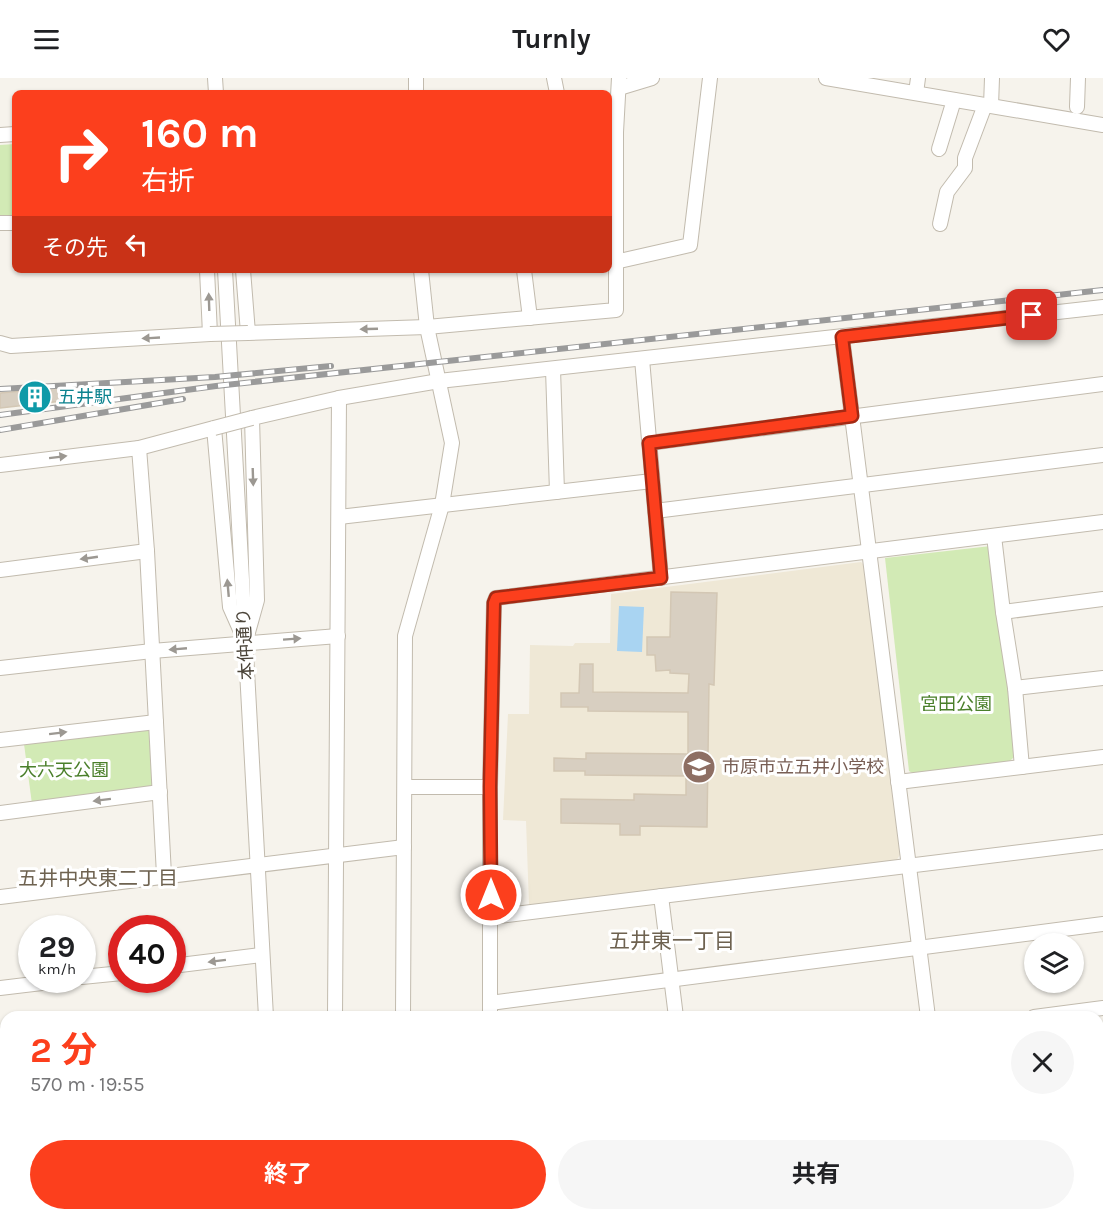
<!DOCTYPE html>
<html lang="ja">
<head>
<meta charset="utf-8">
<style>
  body { margin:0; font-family:Karla,"Noto Sans JP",sans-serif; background:#f6f6f6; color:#202124; height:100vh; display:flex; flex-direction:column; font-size:22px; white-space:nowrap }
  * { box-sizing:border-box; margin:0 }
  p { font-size:20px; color:#757577 }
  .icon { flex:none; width:33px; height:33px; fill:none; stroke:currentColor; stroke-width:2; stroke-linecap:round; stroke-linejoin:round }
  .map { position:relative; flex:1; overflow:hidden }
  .sheet { position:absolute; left:0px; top:933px; width:1104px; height:210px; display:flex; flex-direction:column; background:#fff; border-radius:18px 18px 0 0; box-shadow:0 2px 4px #0004 }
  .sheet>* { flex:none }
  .banner { position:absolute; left:12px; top:12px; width:600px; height:183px; border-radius:9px; box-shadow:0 2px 4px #0004; background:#fc3f1d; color:#fff; overflow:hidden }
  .fabs { position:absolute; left:1024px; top:855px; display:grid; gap:12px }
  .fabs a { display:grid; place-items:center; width:60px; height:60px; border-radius:50%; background:#fff; box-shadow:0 2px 4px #0004; font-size:30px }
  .speed { position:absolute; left:18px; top:837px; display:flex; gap:12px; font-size:30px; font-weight:700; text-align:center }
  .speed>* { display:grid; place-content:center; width:78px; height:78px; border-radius:50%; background:#fff; box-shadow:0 2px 4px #0004; line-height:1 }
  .speed small { font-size:15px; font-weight:400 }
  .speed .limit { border:9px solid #d22; background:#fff; color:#111 }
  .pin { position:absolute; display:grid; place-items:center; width:51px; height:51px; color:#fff; margin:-26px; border-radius:12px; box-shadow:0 3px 9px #0006 }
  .me { position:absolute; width:66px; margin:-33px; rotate:0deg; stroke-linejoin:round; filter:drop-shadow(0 0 4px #0008) }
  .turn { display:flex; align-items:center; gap:21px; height:126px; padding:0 30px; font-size:27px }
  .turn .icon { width:78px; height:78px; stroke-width:2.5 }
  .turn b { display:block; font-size:42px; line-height:51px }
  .then { display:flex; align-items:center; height:57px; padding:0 30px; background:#0003; gap:12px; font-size:22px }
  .round { display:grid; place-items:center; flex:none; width:63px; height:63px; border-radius:32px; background:#f6f6f6 }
  .summary { display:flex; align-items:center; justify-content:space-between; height:102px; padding:0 30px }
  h1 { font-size:36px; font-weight:700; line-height:45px; color:#fc3f1d }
  .primary-button { display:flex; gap:12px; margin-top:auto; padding:12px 30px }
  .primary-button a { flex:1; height:69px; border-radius:36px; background:#fc3f1d; color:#fff; font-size:24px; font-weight:700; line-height:69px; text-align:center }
  .primary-button a+a { background:#f6f6f6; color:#202124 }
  header { display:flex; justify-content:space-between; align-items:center; height:78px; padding:0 30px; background:#fff; font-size:27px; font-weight:700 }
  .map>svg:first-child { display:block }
  .education { fill:#efe8d6 }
  .green { fill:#d2eab5 }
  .water { fill:#a9d4f2 }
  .building { fill:#d8cfc1; stroke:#d3c7b4; stroke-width:1.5 }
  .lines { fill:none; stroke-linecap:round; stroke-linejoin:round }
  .minor-casing { stroke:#c2bbae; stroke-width:16 }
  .minor { stroke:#fff; stroke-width:14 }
  .rail-casing { stroke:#9a9a9a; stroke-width:6 }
  .rail { stroke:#fff; stroke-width:4; stroke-dasharray:11; stroke-linecap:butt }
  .minor-bridge-casing { stroke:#c2bbae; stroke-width:16; stroke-linecap:butt }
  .minor-bridge { stroke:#fff; stroke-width:14 }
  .oneway { fill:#9c9892 }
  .route-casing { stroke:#a42913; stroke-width:15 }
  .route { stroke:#fc3f1d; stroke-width:10 }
  .labels { text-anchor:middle; stroke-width:6; stroke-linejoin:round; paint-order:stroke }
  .culture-label { font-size:18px; fill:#0d838f; stroke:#fff; text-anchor:start }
  .street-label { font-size:18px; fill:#4b4439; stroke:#fff }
  .park-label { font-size:18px; fill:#4a7f2a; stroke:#fff }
  .education-label { font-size:18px; fill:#785e54; stroke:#fff; text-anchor:start }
  .neighbourhood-label { font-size:20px; fill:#6e6250; stroke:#fff }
  .quarter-label { font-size:21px; fill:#6e6250; stroke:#fff }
</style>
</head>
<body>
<header><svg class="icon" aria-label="menu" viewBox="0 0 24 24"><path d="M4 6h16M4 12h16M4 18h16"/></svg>Turnly<svg class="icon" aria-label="heart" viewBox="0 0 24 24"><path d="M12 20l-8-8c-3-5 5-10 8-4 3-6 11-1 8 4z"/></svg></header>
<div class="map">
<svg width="1103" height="1143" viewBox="0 0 1103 1143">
  <rect width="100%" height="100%" fill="#f6f3ec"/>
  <polygon class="education" points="861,484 867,490 903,772 896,783 529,827 526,743 503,742 508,636 529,636 530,567 573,568 575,565 610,565 611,516"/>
  <g class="green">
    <polygon points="15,66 15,141 0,141 0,67"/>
    <polygon points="991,468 1016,677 1010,683 914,696 909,693 885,480"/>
    <polygon points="150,651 154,709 32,726 24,666"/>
  </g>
  <polygon class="water" points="619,528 644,529 642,574 617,573"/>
  <g class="building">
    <polygon points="69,309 71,322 0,330 0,315"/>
    <polygon points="671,514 717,515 714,607 709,606 707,749 640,748 640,757 620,757 620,746 561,745 561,721 634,722 634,716 686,717 686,698 585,697 585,693 554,693 554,680 586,681 586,675 688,676 688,634 588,633 588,629 561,629 561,615 579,615 580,586 593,586 593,614 688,615 689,596 670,595 670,592 656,593 655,577 647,577 647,559 670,559"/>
  </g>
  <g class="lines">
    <g class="minor-casing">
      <g id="minor">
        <polyline points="215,0 216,15"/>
        <polyline points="416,0 416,15"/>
        <polyline points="554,0 557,15"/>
        <polyline points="826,0 1103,47"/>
        <polyline points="619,10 652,0"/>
        <polyline points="916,15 918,0"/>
        <polyline points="991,28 992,0"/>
        <polyline points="1077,29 1078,0"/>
        <polyline points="0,57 15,56"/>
        <polyline points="939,71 954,22"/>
        <polyline points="0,145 15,145"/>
        <polyline points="940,146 947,114 965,90 965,80 985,27"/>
        <polyline points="615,184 690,167 710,0"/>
        <polyline points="225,192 266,939"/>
        <polyline points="243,192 248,255 427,249 616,232 616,54 619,0"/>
        <polyline points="524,192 530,240"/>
        <polyline points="842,259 928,939"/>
        <polyline points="0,265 11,268 210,256 207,192"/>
        <polyline points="642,281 661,500"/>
        <polyline points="553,291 557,414"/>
        <polyline points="649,365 1103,306"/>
        <polyline points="139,370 147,473 164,797"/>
        <polyline points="0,387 139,370 214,350 230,529 242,556"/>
        <polyline points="655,433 1103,377"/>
        <polyline points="339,439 652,403"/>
        <polyline points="994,458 1003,534 1015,610 1022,689"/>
        <polyline points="0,492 147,473"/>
        <polyline points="1003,534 1103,521"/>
        <polyline points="245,565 257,522 252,340 339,320 439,303 1103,229"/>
        <polyline points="0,590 152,573 338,558"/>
        <polyline points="1015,610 1103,600"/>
        <polyline points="0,662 156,644"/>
        <polyline points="898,704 1103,679"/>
        <polyline points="405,709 490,709"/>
        <polyline points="0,735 160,714"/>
        <polyline points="661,818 676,939"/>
        <polyline points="0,819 404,769"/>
        <polyline points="491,839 1103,764"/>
        <polyline points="172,888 261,877"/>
        <polyline points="82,899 122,895"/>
        <polyline points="0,910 67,902"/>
        <polyline points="490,925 1103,846"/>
        <polyline points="335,939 339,320"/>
        <polyline points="403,939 405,558 442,427 452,365 427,249 421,192"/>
        <polyline points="490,939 490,709 494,525 496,520 1103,444"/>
        <polyline points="1034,939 1103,930"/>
        <polyline points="0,992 6,991"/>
        <polyline points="0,1004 6,1051"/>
        <polyline points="1098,1029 1103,1028"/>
        <polyline points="1098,1049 1103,1049"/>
        <polyline points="16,1137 17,1143"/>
        <polyline points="278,1137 279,1143"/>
        <polyline points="608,1137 608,1143"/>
        <polyline points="954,1137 954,1143"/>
        <polyline points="190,1143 236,1137"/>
        <polyline points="356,1143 402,1137"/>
        <polyline points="1080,1143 1103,1140"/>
      </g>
    </g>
    <use href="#minor" class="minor"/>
    <g class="rail-casing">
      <g id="rail">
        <polyline points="0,311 215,299 331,288"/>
        <polyline points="0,337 216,308 1103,212"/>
        <polyline points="0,352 183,321"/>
      </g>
    </g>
    <use href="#rail" class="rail"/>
    <g class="minor-bridge-casing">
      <g id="minor-bridge">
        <polyline points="210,256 248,255"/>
        <polyline points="214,350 252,340"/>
      </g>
    </g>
    <use href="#minor-bridge" class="minor-bridge"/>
  </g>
  <defs><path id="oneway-solid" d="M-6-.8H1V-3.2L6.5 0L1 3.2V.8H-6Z" transform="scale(1.5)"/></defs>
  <g class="oneway">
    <use href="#oneway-solid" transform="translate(209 224) rotate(-92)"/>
    <use href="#oneway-solid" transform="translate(369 251) rotate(178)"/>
    <use href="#oneway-solid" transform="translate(151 260) rotate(177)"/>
    <use href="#oneway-solid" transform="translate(58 379) rotate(-7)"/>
    <use href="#oneway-solid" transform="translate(253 399) rotate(88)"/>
    <use href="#oneway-solid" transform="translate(89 480) rotate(172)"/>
    <use href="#oneway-solid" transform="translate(228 510) rotate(-95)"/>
    <use href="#oneway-solid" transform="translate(292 561) rotate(-4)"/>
    <use href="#oneway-solid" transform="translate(178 571) rotate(175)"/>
    <use href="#oneway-solid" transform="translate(58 655) rotate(-7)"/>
    <use href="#oneway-solid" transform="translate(102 722) rotate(173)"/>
    <use href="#oneway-solid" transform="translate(217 883) rotate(173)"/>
  </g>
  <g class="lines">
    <g class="route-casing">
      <polyline id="route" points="491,817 490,709 494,525 496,520 661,500 649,365 852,338 842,259 1032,237"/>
    </g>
    <use href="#route" class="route"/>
  </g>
  <defs>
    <g id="building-disc" transform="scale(1.725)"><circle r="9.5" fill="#0f9aa8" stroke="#fff"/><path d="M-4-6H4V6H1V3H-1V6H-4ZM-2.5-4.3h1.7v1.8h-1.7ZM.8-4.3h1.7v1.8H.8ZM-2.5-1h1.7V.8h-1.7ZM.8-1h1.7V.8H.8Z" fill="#fff"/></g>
    <g id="school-disc" transform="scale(1.725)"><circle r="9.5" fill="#8d6e63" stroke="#fff"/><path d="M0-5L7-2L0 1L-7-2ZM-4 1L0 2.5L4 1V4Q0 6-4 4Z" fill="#fff"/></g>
  </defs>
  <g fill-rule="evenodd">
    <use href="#building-disc" x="35" y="319"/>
    <use href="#school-disc" x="699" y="689"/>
  </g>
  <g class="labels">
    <g class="culture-label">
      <text x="58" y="325">五井駅</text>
    </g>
    <g class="street-label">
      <text transform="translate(245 566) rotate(-93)" y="6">本仲通り</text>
    </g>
    <g class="park-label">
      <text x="956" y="632">宮田公園</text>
      <text x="64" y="698">大六天公園</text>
    </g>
    <g class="education-label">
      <text x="722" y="695">市原市立五井小学校</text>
    </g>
    <g class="neighbourhood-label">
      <text x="98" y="807">五井中央東二丁目</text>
    </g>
    <g class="quarter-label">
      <text x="672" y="870">五井東一丁目</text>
    </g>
  </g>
</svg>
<div class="fabs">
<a><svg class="icon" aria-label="layers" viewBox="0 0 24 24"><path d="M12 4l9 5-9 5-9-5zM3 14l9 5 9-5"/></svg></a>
</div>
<div class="speed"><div>29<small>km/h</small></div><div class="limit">40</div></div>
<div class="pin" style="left:1032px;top:237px;background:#d93025"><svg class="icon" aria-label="arrive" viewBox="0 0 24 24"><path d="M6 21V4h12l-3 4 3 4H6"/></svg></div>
<svg class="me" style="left:491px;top:817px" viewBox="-20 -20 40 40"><circle r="17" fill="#fc3f1d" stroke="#fff" stroke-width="3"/><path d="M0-11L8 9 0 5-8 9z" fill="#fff"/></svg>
<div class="banner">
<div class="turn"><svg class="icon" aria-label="right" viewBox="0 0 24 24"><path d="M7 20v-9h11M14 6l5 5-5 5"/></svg><div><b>160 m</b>右折</div></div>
<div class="then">その先<svg class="icon" aria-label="left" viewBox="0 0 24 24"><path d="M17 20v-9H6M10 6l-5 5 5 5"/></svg></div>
</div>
<section class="sheet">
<div class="summary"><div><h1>2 分</h1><p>570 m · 19:55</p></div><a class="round"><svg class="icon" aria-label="close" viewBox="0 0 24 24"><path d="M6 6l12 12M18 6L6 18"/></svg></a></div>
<div class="primary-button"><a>終了</a><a>共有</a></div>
</section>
</div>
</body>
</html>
